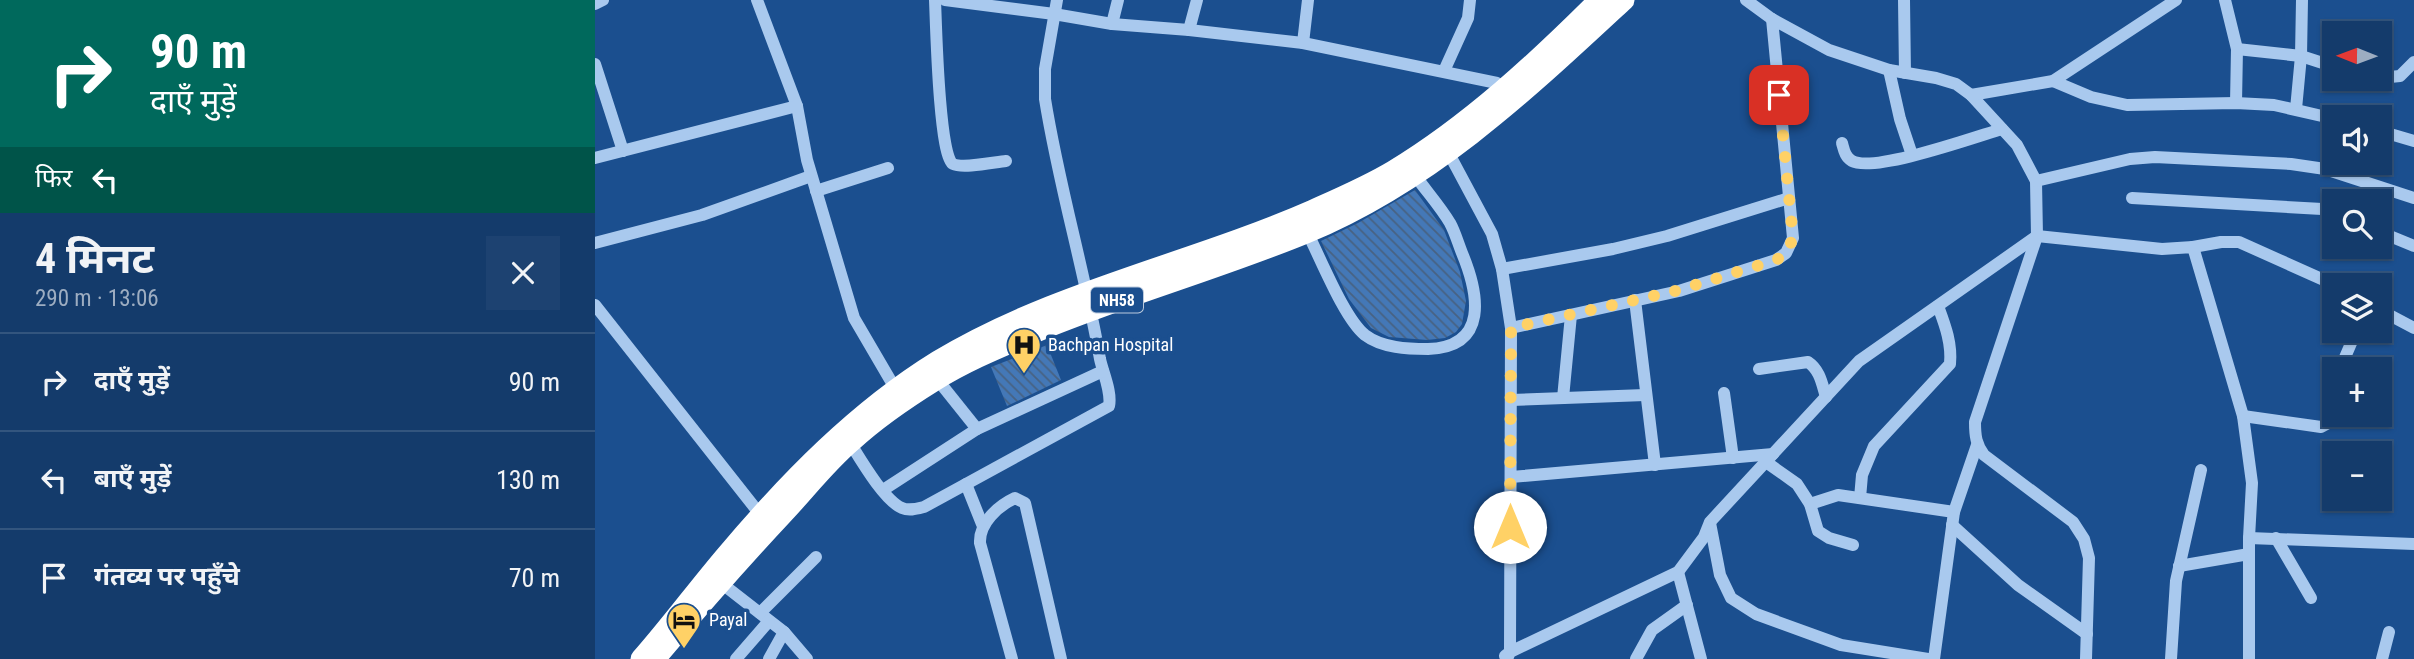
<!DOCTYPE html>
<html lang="hi">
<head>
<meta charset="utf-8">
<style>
  body { margin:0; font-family:"Roboto Condensed","Noto Sans Devanagari",sans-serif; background:#1d4271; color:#f1f3f6; height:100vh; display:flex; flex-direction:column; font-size:26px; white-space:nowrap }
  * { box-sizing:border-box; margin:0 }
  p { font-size:23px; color:#9dadc1 }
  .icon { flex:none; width:38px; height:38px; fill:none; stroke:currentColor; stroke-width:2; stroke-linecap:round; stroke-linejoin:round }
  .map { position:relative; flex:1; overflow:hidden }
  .panel { display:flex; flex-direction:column; background:#143b6b; width:595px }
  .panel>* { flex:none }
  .guide { background:#00695c; color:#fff; overflow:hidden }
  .needle { width:46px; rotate:271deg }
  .buttons { position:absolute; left:1727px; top:21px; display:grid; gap:14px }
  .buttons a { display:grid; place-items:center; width:70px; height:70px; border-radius:0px; background:#143b6b; box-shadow:0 2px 5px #0004,0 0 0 2px #33557e; font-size:35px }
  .pin { position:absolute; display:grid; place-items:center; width:60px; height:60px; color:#fff; margin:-30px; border-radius:14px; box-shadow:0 4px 10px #0006 }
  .me { position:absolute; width:77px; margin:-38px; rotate:0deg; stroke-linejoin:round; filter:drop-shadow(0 0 5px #0008) }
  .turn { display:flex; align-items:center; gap:24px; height:147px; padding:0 35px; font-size:32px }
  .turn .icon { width:91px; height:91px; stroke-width:2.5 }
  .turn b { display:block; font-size:49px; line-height:60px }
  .then { display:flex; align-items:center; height:66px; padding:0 35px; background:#0003; gap:14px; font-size:26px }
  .round { display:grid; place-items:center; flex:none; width:74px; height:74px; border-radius:0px; background:#1d4271 }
  .headline { display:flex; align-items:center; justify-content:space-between; height:119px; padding:0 35px }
  h1 { font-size:42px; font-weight:700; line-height:52px }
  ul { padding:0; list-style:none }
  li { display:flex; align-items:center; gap:21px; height:98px; padding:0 35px; border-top:2px solid #33557e }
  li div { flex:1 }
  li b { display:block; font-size:26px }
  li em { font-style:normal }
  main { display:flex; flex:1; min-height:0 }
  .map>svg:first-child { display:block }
  .building { fill:url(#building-back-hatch) }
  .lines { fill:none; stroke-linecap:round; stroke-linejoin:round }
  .minor { stroke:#a9c9ee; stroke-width:12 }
  .highway { stroke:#fff; stroke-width:21 }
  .highway-bridge { stroke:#fff; stroke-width:21 }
  .route { stroke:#ffd166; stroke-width:12; stroke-dasharray:0 21.6 }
  .labels { text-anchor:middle; stroke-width:7; stroke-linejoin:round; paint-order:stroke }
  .shield { fill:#1b4f8f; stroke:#bbcadd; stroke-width:2 }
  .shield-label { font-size:16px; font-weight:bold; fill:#fff }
  .poi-label { font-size:18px; fill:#fff; stroke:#1b4f8f; text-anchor:start }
</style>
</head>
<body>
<main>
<section class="panel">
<div class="guide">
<div class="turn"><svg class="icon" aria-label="right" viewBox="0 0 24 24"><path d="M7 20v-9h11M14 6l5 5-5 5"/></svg><div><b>90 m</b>दाएँ मुड़ें</div></div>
<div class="then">फिर<svg class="icon" aria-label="left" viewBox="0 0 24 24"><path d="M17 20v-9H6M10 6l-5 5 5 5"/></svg></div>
</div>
<div class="headline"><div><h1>4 मिनट</h1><p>290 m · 13:06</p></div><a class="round"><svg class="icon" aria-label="close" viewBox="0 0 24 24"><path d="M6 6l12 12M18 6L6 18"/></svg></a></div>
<ul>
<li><svg class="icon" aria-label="right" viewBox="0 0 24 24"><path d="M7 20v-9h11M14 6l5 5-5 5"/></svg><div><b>दाएँ मुड़ें</b></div><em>90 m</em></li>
<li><svg class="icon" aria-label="left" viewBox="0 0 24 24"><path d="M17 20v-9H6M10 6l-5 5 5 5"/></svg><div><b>बाएँ मुड़ें</b></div><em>130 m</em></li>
<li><svg class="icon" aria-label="arrive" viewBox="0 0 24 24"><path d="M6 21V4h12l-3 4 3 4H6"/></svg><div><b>गंतव्य पर पहुँचे</b></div><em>70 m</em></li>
</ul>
</section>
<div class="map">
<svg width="1819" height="659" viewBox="0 0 1819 659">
  <defs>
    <pattern id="building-back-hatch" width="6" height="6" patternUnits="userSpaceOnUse" patternTransform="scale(1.75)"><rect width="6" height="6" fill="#4478b7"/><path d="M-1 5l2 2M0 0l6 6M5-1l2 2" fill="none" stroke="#486282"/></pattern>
  </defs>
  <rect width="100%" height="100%" fill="#1b4f8f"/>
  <g class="building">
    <polygon points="820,190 849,230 865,272 871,301 867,324 861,332 850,338 832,340 794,337 776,328 754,299 726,241 763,223"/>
    <polygon points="452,345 466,380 412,406 396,367"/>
  </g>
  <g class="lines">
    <g class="minor">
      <polyline points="162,0 202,106 212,160 259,318 297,383"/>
      <path d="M340,0C341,22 344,157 358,164C368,169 400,162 411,161"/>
      <polyline points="350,0 459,14 517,24 594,30 708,43 902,83"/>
      <path d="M1151,0L1177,19L1234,50L1294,70L1341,78L1361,84L1376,95L1422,145L1441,181L1442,236L1380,422C1380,436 1381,444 1389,455L1478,522L1489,539L1494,558L1491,659"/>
      <polyline points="1309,0 1310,73"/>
      <polyline points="1630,0 1642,49 1641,103"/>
      <polyline points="0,4 8,0"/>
      <polyline points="517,24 523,0"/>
      <polyline points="594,30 602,0"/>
      <polyline points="708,43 713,0"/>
      <polyline points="1642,49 1706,56 1740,67"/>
      <polyline points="0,64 28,151"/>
      <polyline points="1294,70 1305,119 1317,155"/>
      <polyline points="849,71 873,18 875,0"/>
      <polyline points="1785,78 1805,76 1819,62"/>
      <polyline points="1458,81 1496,97 1532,105 1641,103 1679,105 1740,119"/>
      <polyline points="1376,95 1458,81 1581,0"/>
      <polyline points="1701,109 1706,56 1707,0"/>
      <polyline points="1785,131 1819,141"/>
      <path d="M1247,143C1249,150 1250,157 1257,161C1279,173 1380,137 1407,129"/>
      <polyline points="851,148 897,234 907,269 916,328 915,652 910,656"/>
      <polyline points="0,158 202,106"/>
      <polyline points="1441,181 1535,159 1560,157 1696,164 1730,169 1819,198"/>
      <polyline points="221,191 293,168"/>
      <polyline points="1537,198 1727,209 1740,214"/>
      <path d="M712,232C726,259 749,318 770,335C787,348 813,349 833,349C894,347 884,294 867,253C863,243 860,232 855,223C845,206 831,191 820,175"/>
      <polyline points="1785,232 1819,246"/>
      <polyline points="0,243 107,215 216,176"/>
      <polyline points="1598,247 1626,242 1644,242 1740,285"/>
      <polyline points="907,269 1018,249 1072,236 1194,198"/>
      <polyline points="1040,300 1060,465"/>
      <polyline points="0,305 164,513"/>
      <polyline points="1785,310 1819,328"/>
      <polyline points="916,328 1084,291 1181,260 1191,253 1198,238 1177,19"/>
      <path d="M1164,369L1213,362C1225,370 1227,384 1231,397"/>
      <polyline points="1745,369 1757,341 1764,331"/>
      <polyline points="342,379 382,429"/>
      <polyline points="1129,393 1138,458"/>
      <polyline points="968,398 976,315"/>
      <polyline points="916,400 1050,395"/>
      <polyline points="1648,416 1726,427 1739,420 1740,415"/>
      <path d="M252,438C263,455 288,500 307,508C314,511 321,509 329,507L514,406C517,392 508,373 505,359C490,272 464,187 450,99V69L462,0"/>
      <polyline points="1171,462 1202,484 1215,504 1223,531 1234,538 1258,545"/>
      <polyline points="916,477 1178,454"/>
      <polyline points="371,484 387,524"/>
      <polyline points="288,490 382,429 508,371"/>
      <path d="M1265,498L1267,475L1279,446L1355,364C1357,343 1350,325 1343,306"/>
      <polyline points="1215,504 1243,495 1359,512"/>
      <polyline points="1115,523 1125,575 1136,598 1161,614 1246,645 1333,659"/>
      <polyline points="1357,525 1423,585 1492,634"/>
      <polyline points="1654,538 1819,544"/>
      <polyline points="1681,538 1716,598"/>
      <polyline points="1584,566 1654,554"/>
      <polyline points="1083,572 1106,659"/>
      <polyline points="121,579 189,632 212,659"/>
      <polyline points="165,613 221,557"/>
      <polyline points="141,659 174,621"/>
      <polyline points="174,659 189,632"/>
      <path d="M417,659L385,543C384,523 403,506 420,498L430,503L466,659"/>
      <polyline points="912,659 915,652 1083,572 1109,537 1115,522 1264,361 1442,236 1567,249 1598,247 1648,416 1657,483 1654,538 1654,659"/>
      <polyline points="1041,659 1057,630 1092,605"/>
      <polyline points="1339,659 1359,512 1382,445"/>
      <polyline points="1576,659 1581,581 1606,470"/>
      <polyline points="1787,659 1794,632"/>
    </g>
    <path class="highway" d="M60,659C101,610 143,562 187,515C210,491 231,463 257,441C282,418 310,399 339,381C369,362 403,348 436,334C526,296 621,270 711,233C835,182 933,89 1029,0"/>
    <path class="highway-bridge" d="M46,659C76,625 103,588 133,553C194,481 262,411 343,361C459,291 595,264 718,210C745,198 773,186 798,171C874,125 942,62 1004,0"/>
  </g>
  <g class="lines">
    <polyline class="route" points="915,527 916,328 1084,290 1181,260 1191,254 1198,238 1184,95"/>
  </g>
  <defs>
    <g id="hospital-pin" transform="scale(1.75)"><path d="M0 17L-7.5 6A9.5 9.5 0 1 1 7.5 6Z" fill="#ffd166" stroke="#1b4f8f"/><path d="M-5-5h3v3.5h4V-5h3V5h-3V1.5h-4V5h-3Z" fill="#111"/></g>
    <g id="hotel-pin" transform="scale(1.75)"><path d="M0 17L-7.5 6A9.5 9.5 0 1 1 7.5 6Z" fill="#ffd166" stroke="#1b4f8f"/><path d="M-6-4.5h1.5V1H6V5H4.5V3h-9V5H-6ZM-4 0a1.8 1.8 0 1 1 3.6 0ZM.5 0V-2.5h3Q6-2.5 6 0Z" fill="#111"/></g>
  </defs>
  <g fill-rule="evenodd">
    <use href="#hospital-pin" x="429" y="345"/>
    <use href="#hotel-pin" x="89" y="620"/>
  </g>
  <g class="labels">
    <rect class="shield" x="496" y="287.5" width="52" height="25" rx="5"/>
    <g class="shield-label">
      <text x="522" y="306">NH58</text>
    </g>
    <g class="poi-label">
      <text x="453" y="351">Bachpan Hospital</text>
      <text x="114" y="626">Payal</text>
    </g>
  </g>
</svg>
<div class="buttons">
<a><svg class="needle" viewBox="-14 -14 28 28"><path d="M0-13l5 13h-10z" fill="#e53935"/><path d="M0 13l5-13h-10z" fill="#9dadc1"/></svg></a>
<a><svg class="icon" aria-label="sound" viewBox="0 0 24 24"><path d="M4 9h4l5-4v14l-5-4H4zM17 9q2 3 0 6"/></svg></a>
<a><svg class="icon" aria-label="search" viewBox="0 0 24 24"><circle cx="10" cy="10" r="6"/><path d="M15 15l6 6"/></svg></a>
<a><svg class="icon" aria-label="layers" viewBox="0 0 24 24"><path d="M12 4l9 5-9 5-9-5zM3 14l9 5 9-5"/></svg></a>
<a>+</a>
<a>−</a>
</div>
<div class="pin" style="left:1184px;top:95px;background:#d93025"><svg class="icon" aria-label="arrive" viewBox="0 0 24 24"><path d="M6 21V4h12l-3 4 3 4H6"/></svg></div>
<svg class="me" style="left:915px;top:527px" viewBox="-20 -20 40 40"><circle r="19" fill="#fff"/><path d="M0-13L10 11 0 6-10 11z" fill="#ffd166"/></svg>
</div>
</main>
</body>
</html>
